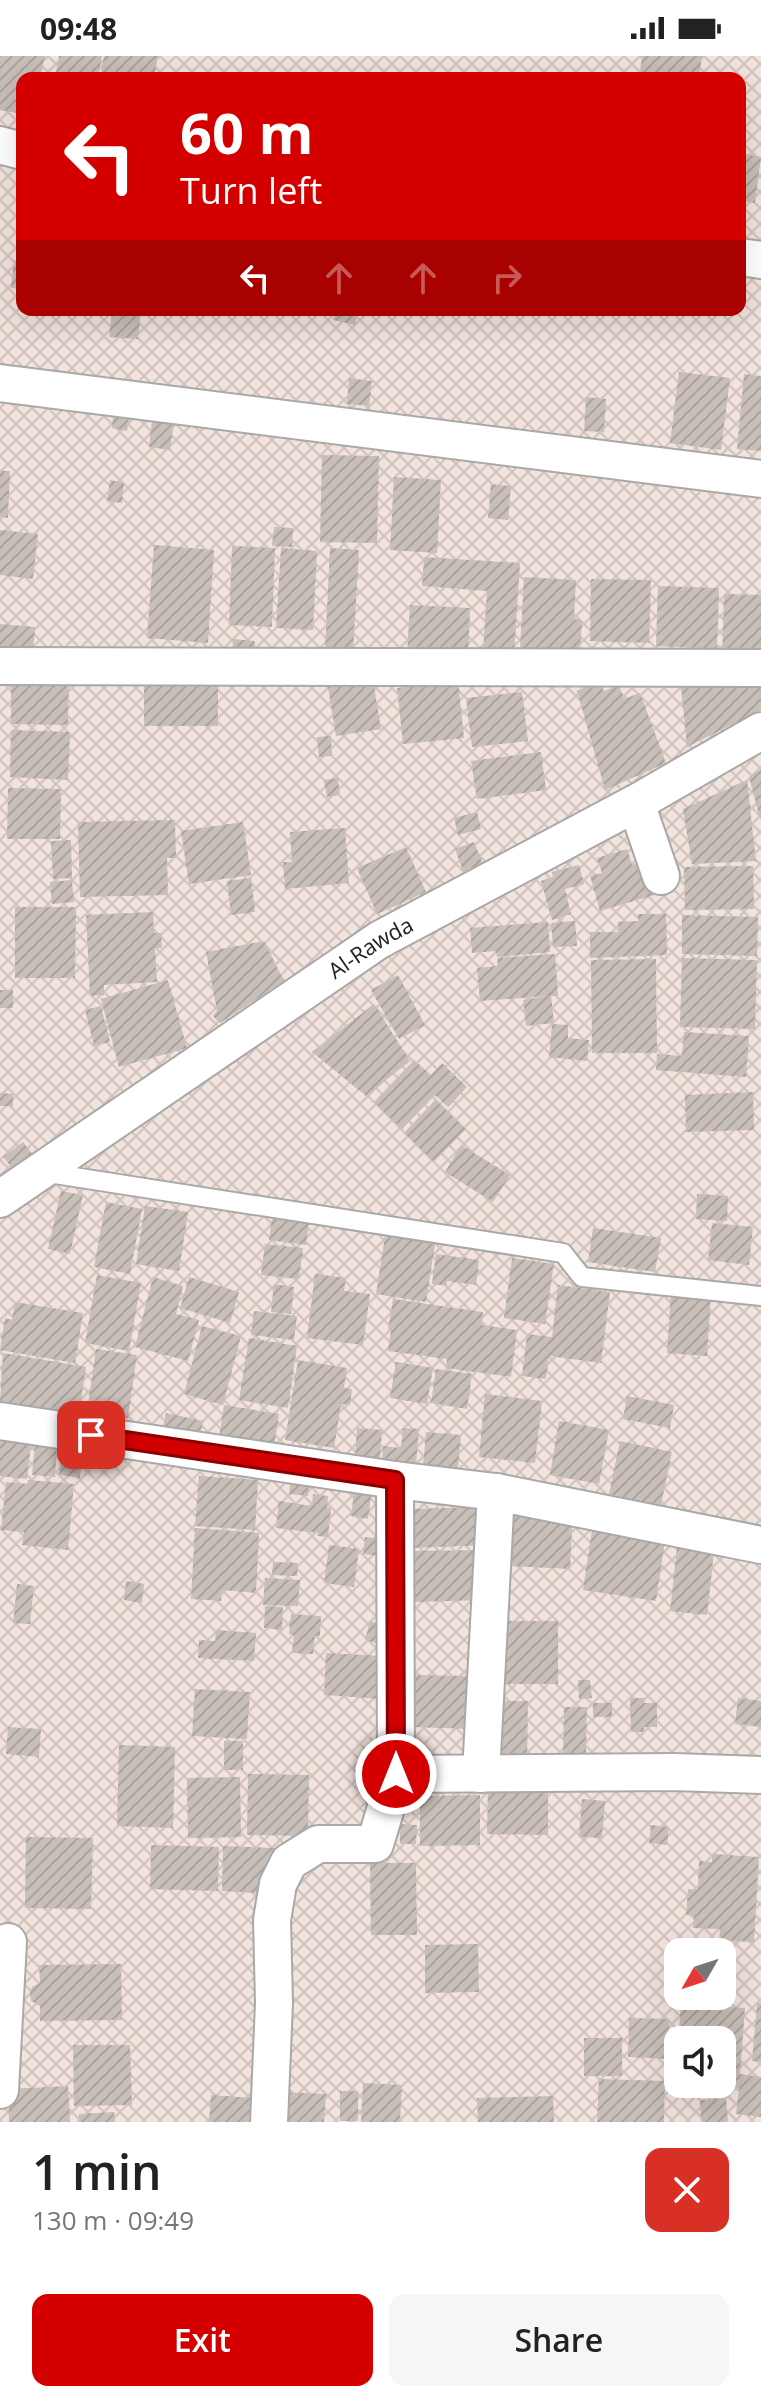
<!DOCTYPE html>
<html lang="en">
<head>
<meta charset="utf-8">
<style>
  body { margin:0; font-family:"Open Sans",sans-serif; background:#f6f6f6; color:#222; height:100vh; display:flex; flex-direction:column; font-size:30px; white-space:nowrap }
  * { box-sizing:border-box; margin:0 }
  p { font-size:26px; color:#767676 }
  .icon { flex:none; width:44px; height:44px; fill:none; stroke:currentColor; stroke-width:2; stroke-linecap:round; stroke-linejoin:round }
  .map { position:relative; height:2066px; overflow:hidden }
  .side { display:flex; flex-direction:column; background:#fff; flex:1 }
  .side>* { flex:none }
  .guide { position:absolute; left:16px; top:16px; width:730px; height:244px; border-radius:16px; box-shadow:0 8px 32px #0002; background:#d40000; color:#fff; overflow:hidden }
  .needle { width:52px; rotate:231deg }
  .controls { position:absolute; left:664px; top:1882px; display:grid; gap:16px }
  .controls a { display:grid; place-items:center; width:72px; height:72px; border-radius:16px; background:#fff; box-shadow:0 8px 32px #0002; font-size:40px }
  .pin { position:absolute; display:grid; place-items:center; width:68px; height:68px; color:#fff; margin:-34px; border-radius:16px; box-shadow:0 4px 12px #0006 }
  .me { position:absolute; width:88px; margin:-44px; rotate:0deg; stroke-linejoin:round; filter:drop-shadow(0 0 6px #0008) }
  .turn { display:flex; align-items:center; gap:28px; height:168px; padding:0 32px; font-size:36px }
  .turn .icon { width:104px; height:104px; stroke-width:2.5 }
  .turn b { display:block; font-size:56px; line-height:68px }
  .lanes { display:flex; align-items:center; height:76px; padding:0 32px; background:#0003; justify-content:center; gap:40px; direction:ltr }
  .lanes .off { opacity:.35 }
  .round { display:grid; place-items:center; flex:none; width:84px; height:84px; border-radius:16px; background:#f6f6f6 }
  .headline { display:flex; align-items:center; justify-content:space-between; height:136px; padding:0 32px }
  h1 { font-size:48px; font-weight:600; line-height:60px }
  .button { display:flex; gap:16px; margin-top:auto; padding:16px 32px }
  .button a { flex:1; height:92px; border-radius:16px; background:#d40000; color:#fff; font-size:32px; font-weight:600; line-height:92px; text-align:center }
  .button a+a { background:#f6f6f6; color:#222 }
  .status { display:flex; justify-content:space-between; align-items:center; height:56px; padding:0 40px; background:#fff; direction:ltr }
  .status svg { height:22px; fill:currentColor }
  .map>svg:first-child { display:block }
  .military { fill:url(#military-cross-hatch); fill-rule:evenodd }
  .building { fill:url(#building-hatch) }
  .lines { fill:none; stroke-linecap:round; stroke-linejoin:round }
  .service-casing { stroke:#a9a9a9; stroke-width:22 }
  .minor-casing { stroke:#a9a9a9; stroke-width:40 }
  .service { stroke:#fff; stroke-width:18 }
  .minor { stroke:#fff; stroke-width:36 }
  .route-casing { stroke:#8a0000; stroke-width:20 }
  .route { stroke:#d40000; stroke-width:14 }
  .labels { text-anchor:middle; stroke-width:7; stroke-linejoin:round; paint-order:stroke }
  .street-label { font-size:22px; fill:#222; stroke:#fff }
</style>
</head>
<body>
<div class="status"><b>09:48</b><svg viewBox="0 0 49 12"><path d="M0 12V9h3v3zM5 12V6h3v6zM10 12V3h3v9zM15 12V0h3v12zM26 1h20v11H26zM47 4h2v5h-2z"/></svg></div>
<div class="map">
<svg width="761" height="2066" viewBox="0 0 761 2066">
  <defs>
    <pattern id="military-cross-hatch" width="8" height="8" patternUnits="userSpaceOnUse" patternTransform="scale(2)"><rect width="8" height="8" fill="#f3e3dd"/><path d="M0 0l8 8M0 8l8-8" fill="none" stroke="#d0c2bd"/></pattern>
    <pattern id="building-hatch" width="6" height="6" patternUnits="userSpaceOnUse" patternTransform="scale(2)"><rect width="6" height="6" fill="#c7bfb8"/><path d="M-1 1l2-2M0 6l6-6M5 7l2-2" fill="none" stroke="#aba49e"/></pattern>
  </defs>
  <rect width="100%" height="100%" fill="#f2efe9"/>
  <path class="military" d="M0,0H761V2066H0ZM22,22H740V254H22ZM678,1896H722V1940H678ZM678,1984H722V2028H678Z"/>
  <g class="building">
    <polygon points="0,0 45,0 40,22 22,22 22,58 0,54"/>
    <polygon points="59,0 102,0 98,22 55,22"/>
    <polygon points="104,0 158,0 154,22 100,22"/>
    <polygon points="642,0 702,0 699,22 639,22"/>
    <polygon points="740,97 761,101 755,147 740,145"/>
    <polygon points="14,204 22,205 22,233 11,232"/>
    <polygon points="112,254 141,254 138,283 109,281"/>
    <polygon points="335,254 358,254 355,269 333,264"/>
    <polygon points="679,316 730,322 721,394 670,387"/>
    <polygon points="744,318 761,320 761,395 737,393"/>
    <polygon points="349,322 372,325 369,350 347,348"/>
    <polygon points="586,341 606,343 604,376 584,375"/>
    <polygon points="153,356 175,359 170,394 149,391"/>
    <polygon points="113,360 129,363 127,375 112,372"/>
    <polygon points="322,399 379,400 377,487 320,486"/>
    <polygon points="0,415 10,415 8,462 0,461"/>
    <polygon points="394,421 441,424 437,497 390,494"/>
    <polygon points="110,424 124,427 122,447 107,445"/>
    <polygon points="491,428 511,430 508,464 488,462"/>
    <polygon points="274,471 293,472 292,491 272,490"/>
    <polygon points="0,474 38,478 33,523 0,519"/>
    <polygon points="154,489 214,494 208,587 147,582"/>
    <polygon points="232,490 275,492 272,571 229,569"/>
    <polygon points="281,492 317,495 313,574 276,572"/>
    <polygon points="330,492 359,494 353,596 325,594"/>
    <polygon points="424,501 520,507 514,598 483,596 487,535 422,530"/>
    <polygon points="524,521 576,524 574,563 582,564 580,596 520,593"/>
    <polygon points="591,523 651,524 649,587 590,585"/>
    <polygon points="658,530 719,532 717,593 656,590"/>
    <polygon points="724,538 761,539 761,606 722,605"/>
    <polygon points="410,549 470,552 468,602 407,599"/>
    <polygon points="0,568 35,571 33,596 0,592"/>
    <polygon points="233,583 255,585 254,604 232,602"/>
    <polygon points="373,624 381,673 336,680 328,631"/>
    <polygon points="599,624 604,635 619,629 624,643 640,637 666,707 605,734 577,635"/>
    <polygon points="11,625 69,626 68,669 11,668"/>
    <polygon points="144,625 218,626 218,670 144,670"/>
    <polygon points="458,625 464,682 403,688 397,632"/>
    <polygon points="761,626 761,654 687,691 681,630"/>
    <polygon points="522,636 528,685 472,691 466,642"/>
    <polygon points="11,674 70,676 68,724 10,721"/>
    <polygon points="331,680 332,700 319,701 317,681"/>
    <polygon points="541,696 546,734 477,743 471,705"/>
    <polygon points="761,714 761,762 760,763 749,721"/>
    <polygon points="338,722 340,739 327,741 324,724"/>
    <polygon points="747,724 756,805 692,808 683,753"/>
    <polygon points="8,732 61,733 60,783 7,783"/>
    <polygon points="477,756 481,773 458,779 454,762"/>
    <polygon points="175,764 176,802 167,802 168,839 80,841 78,766"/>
    <polygon points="243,766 251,819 189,828 181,775"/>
    <polygon points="345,772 349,827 285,833 283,806 292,806 290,776"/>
    <polygon points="71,784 72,822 53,823 51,785"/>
    <polygon points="474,786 483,808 463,815 455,793"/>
    <polygon points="406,791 426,836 377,858 357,812"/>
    <polygon points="627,793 632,809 648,804 658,838 600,855 590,820 602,817 597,802"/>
    <polygon points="579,809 584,828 565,833 571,858 552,864 541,825 553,821 552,816"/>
    <polygon points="753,810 754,853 685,854 684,811"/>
    <polygon points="251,822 255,856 231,859 227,825"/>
    <polygon points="72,824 74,846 52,848 50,826"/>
    <polygon points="15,851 76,851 75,922 15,922"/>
    <polygon points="153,856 154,877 161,877 162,892 155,892 157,926 104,929 104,939 90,940 86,859"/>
    <polygon points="638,858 666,858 667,899 590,902 590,876 619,876 618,866 638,865"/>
    <polygon points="682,859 758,861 757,900 682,898"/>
    <polygon points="575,865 577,890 553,891 551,867"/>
    <polygon points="548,866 550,896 497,901 496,895 472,897 470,872"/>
    <polygon points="264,885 284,925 220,967 213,960 217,955 206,896"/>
    <polygon points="555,898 558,940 551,940 554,967 526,970 523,944 548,940 480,945 477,912 498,910 497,902"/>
    <polygon points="682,902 757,904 755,973 680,971"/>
    <polygon points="656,903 657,997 592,997 591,904"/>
    <polygon points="398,919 425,969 399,983 371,934"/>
    <polygon points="168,924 187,992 119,1011 101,943"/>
    <rect x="0" y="934" width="13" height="18"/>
    <polygon points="374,948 410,1005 366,1040 312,996"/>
    <polygon points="101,950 110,986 94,990 85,954"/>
    <polygon points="552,968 568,969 568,982 589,984 587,1005 549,1001"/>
    <polygon points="684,976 749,980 746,1021 656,1014 657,998 682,1000"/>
    <polygon points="414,1004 431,1019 442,1007 467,1031 448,1051 435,1039 402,1073 374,1046"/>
    <polygon points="753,1036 754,1074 686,1076 685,1039"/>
    <polygon points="0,1037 13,1038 13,1050 0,1050"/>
    <polygon points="435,1044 466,1073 434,1106 404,1077"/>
    <polygon points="23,1086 33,1099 14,1114 3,1101"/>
    <polygon points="461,1089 510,1119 493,1146 445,1116"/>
    <polygon points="61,1135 83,1139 70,1198 48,1193"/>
    <polygon points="697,1138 728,1140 727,1165 696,1163"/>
    <polygon points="106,1146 142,1153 130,1218 94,1211"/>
    <polygon points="145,1150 188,1156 179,1215 136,1208"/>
    <polygon points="272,1163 309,1167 306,1189 269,1184"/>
    <polygon points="712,1167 753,1171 749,1209 708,1204"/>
    <polygon points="593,1172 661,1182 655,1216 588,1206"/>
    <polygon points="385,1180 435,1188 426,1246 376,1238"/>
    <polygon points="265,1188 303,1192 299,1223 261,1219"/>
    <polygon points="436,1198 479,1204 476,1229 447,1225 447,1230 432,1228"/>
    <polygon points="512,1202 554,1208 545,1268 504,1262"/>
    <polygon points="315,1218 346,1222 344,1235 370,1238 363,1289 307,1282"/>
    <polygon points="97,1219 141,1227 129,1295 85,1287"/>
    <polygon points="153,1221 183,1230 176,1258 199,1264 188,1305 135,1291"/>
    <polygon points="189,1221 239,1236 230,1267 180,1252"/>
    <polygon points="274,1228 294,1231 291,1258 271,1256"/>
    <polygon points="558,1229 610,1236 601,1307 549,1300 546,1323 522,1320 527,1278 552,1281"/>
    <polygon points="671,1236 711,1239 707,1300 667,1297"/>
    <polygon points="393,1243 483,1256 482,1269 517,1274 511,1321 446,1312 447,1303 388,1295 391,1274 388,1273"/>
    <polygon points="15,1246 83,1257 75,1307 0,1294 5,1262 12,1264"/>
    <polygon points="254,1255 297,1260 294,1284 251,1279"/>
    <polygon points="202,1270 241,1280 223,1349 184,1338"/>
    <polygon points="249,1282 297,1290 288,1352 239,1344"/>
    <polygon points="96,1293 137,1299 128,1362 87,1356"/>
    <polygon points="3,1297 86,1311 79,1358 0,1345"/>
    <polygon points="298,1304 347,1312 344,1332 352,1333 350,1349 341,1348 334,1392 285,1384"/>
    <polygon points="396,1306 433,1312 427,1348 390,1342"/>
    <polygon points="436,1313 472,1318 467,1353 431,1347"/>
    <polygon points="485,1338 542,1345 535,1407 479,1401"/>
    <polygon points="627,1340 674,1349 670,1372 623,1363"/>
    <polygon points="224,1349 279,1358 274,1391 219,1382"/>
    <polygon points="166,1357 203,1365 198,1389 161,1381"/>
    <polygon points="559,1365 609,1374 599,1428 550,1419"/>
    <polygon points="357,1372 382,1374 380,1404 355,1402"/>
    <polygon points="403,1372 419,1373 416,1408 382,1405 383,1390 401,1392"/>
    <polygon points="0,1375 32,1379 27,1423 0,1420"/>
    <polygon points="426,1376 461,1379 458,1413 423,1410"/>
    <polygon points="63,1382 84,1384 80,1422 59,1419"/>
    <polygon points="620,1385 672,1396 661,1449 609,1438"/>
    <polygon points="35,1388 57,1391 55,1421 32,1419"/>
    <polygon points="199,1420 258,1424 255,1474 195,1470"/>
    <polygon points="28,1424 74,1428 68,1494 22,1489 24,1476 1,1474 6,1426 28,1428"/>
    <polygon points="290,1428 309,1430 308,1440 289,1438"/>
    <polygon points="354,1437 371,1440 368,1463 351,1460"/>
    <polygon points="313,1438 328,1440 327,1451 331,1452 328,1481 317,1480 318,1477 276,1472 279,1445 312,1450"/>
    <polygon points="508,1450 573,1453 570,1513 506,1510"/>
    <polygon points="488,1451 490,1489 411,1492 410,1453"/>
    <polygon points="195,1472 259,1477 256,1537 222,1534 221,1545 191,1543"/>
    <polygon points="592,1474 665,1485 656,1545 583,1534"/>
    <polygon points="365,1481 390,1484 389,1501 363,1498"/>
    <polygon points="329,1489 359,1493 354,1531 324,1527"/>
    <polygon points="677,1492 714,1496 707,1559 670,1555"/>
    <polygon points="483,1494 485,1544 414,1546 412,1495"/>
    <polygon points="273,1506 298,1507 297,1520 272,1519"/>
    <polygon points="265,1522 300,1524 298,1550 263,1549"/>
    <polygon points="126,1525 144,1528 142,1547 124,1544"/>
    <polygon points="17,1528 34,1530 30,1568 13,1567"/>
    <polygon points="265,1550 283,1551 282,1574 264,1572"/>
    <polygon points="291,1558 321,1560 320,1580 315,1580 313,1598 292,1597 294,1579 289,1578"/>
    <polygon points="370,1565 386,1570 380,1588 365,1584"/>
    <rect x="496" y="1565" width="62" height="63"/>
    <polygon points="216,1574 256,1577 254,1605 198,1602 199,1584 215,1585"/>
    <polygon points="326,1597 382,1600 380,1643 324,1639"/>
    <polygon points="409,1619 472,1620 472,1673 409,1671"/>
    <polygon points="578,1624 590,1624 592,1642 579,1643"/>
    <polygon points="195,1633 250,1636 247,1683 192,1680"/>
    <polygon points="630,1642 644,1642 644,1647 657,1647 657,1671 644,1671 644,1676 631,1676"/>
    <polygon points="738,1642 761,1645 761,1671 735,1668"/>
    <polygon points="488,1645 528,1645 527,1712 487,1711"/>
    <rect x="593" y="1647" width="19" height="14"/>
    <polygon points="564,1651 587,1651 586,1698 563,1698"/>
    <polygon points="8,1671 41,1673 39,1701 6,1698"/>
    <rect x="224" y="1685" width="19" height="29"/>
    <polygon points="119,1689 175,1691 173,1772 117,1770"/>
    <polygon points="248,1718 309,1719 308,1780 247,1779"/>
    <polygon points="240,1721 241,1781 188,1782 187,1722"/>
    <polygon points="488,1724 548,1725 548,1779 487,1778"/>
    <polygon points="480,1739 480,1789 420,1790 420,1740"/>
    <polygon points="582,1743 605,1745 602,1782 579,1781"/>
    <polygon points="400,1768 417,1769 416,1788 400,1788"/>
    <polygon points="651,1769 669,1771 667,1789 649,1787"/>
    <polygon points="26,1781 93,1782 91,1853 25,1852"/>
    <polygon points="151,1789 219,1791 218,1835 150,1833"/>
    <polygon points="223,1790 277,1792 275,1838 222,1835"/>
    <polygon points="712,1798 759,1801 754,1886 719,1884 720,1873 693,1872 694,1860 686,1859 688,1833 698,1834 699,1805 712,1806"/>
    <polygon points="370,1807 416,1807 417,1879 371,1879"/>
    <polygon points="478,1888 479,1936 425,1937 425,1889"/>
    <polygon points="121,1908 122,1964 40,1965 40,1950 31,1945 30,1938 32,1931 40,1927 39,1909"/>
    <polygon points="757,1947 761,1947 761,2006 752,2005"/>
    <polygon points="681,1948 745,1952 740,2018 761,2021 761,2061 736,2058 739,2032 713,2030 713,2028 722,2028 722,1984 678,1984"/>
    <polygon points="629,1962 669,1963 668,2003 628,2001"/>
    <rect x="584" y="1982" width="38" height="38"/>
    <polygon points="73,1989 130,1989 132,2049 74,2050"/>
    <polygon points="599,2023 665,2025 664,2066 597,2066"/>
    <polygon points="363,2027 402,2029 400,2066 361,2066"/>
    <polygon points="68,2030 70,2066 9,2066 8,2033"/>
    <rect x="340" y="2035" width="18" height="30"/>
    <polygon points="281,2036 326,2038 324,2066 279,2066"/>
    <polygon points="211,2039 266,2043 264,2066 209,2066"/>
    <polygon points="553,2040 554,2066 478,2066 477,2042"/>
    <polygon points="726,2042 728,2066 701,2066 700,2044"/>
    <polygon points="114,2056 115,2066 79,2066 79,2058"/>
  </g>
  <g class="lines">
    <g class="service-casing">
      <polyline id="service" points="42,1116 563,1197 582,1221 761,1240"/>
    </g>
    <g class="minor-casing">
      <g id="minor">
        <polyline points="0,89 22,95"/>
        <polyline points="740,201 761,204"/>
        <polyline points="0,327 761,423"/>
        <polyline points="0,610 761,612"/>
        <polyline points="636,747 661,820"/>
        <path id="s1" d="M0,1143L379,884L636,747L761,675"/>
        <polyline points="0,1365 395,1424 496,1436 761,1489"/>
        <polyline points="395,1424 396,1718"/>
        <polyline points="481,1718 496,1436"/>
        <polyline points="0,2034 8,1886"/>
        <polyline points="269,2066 274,1947 272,1864 278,1828 289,1806 318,1788 375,1788 396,1718 674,1716 761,1719"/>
      </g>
    </g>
    <use href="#service" class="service"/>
    <use href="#minor" class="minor"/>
  </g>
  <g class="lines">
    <g class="route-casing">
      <polyline id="route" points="91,1379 395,1424 396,1718"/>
    </g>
    <use href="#route" class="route"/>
  </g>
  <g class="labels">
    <g class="street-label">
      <text dy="8" stroke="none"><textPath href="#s1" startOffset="448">Al-Rawda</textPath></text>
    </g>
  </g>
</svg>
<div class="controls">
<a><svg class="needle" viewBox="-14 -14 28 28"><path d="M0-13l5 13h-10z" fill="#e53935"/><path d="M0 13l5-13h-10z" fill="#767676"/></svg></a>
<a><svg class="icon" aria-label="sound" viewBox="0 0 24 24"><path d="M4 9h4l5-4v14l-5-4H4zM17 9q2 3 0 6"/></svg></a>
</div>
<div class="pin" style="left:91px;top:1379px;background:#d93025"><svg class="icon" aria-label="arrive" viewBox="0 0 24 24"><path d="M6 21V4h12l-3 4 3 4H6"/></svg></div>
<svg class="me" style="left:396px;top:1718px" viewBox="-20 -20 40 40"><circle r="17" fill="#d40000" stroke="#fff" stroke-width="3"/><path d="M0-11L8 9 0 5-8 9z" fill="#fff"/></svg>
<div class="guide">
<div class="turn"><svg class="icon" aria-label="left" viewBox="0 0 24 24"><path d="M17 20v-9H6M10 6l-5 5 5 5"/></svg><div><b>60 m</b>Turn left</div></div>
<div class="lanes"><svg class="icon" aria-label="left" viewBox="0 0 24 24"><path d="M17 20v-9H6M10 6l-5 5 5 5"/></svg><svg class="icon off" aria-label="ahead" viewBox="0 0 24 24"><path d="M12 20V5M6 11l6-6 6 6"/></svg><svg class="icon off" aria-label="ahead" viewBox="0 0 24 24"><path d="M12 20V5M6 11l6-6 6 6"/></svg><svg class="icon off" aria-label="right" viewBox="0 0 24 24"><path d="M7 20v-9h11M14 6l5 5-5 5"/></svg></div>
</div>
</div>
<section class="side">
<div class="headline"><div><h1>1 min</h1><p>130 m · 09:49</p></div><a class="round" style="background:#d93025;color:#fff"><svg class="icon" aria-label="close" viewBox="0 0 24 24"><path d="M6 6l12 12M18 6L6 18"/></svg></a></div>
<div class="button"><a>Exit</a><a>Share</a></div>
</section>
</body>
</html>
